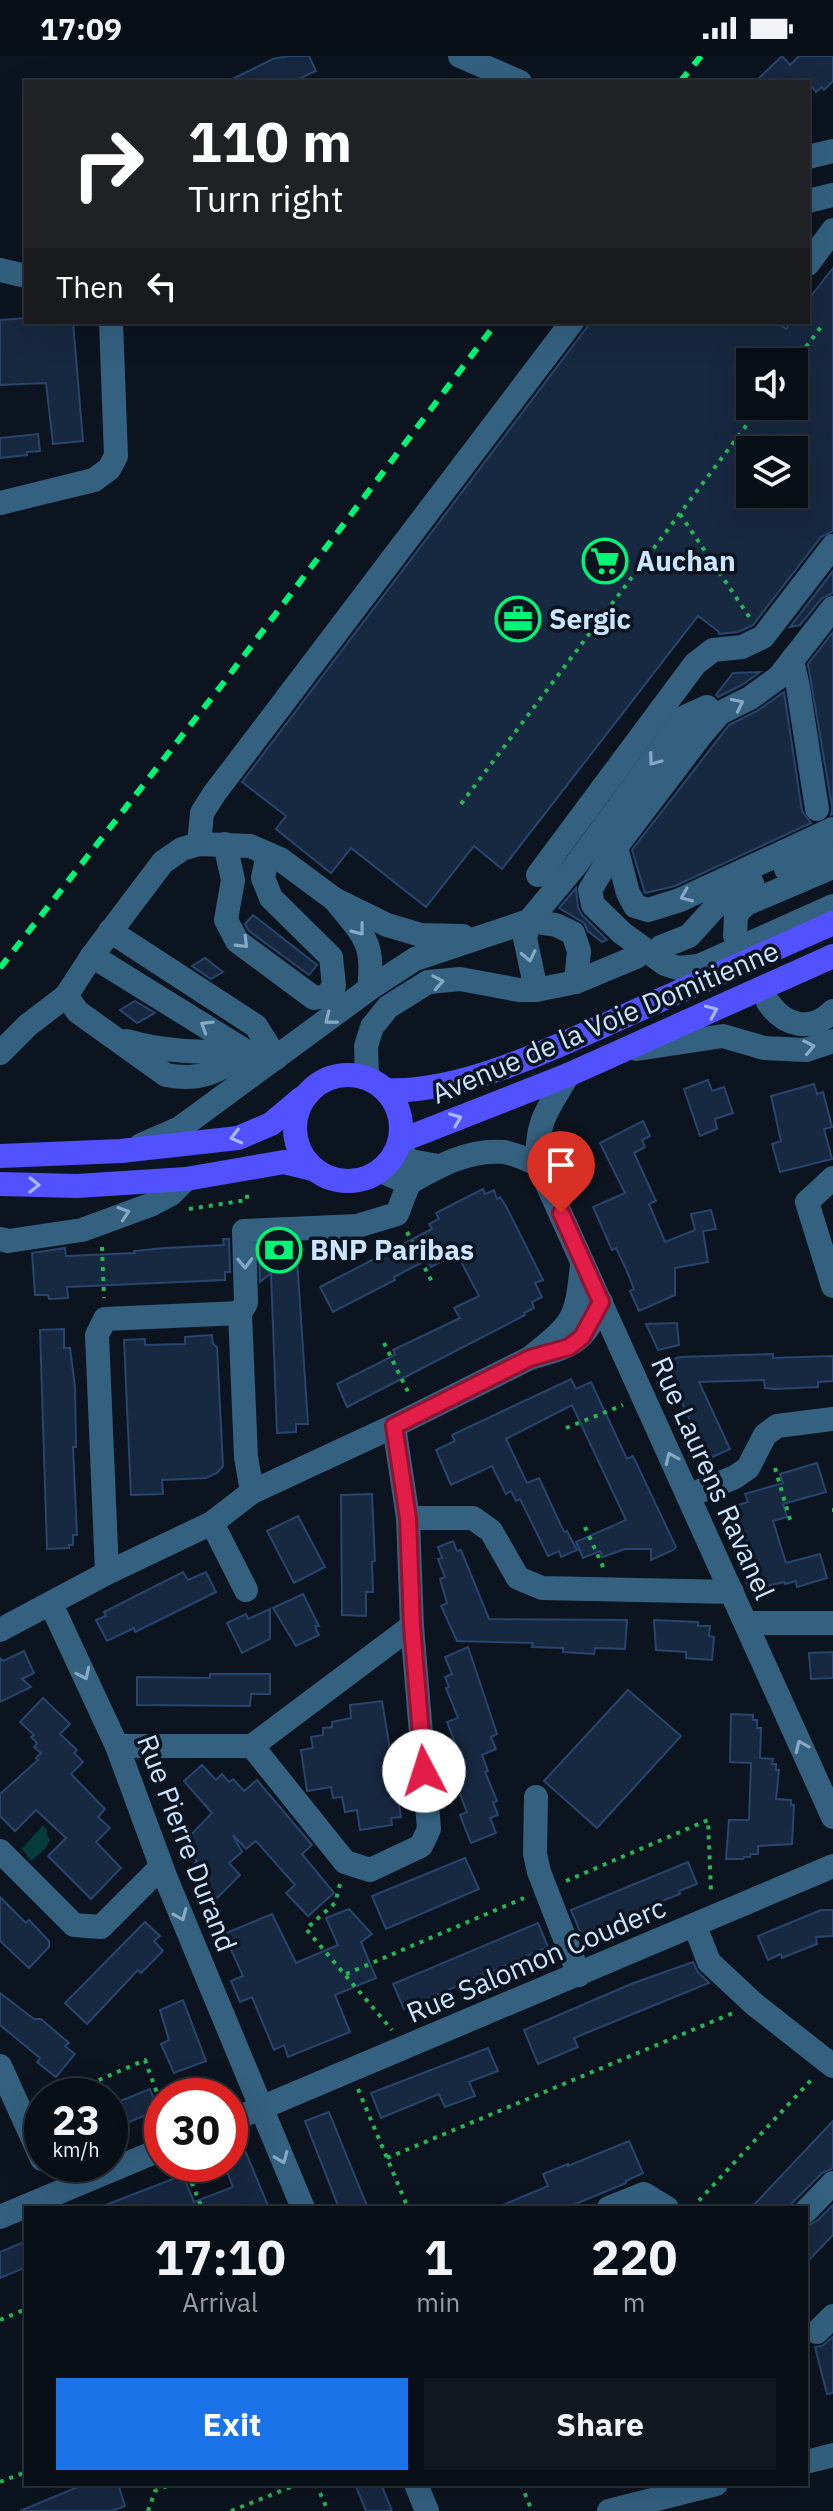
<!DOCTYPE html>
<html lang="en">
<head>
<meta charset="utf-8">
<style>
  body { margin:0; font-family:"IBM Plex Sans",sans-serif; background:#121820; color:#f1f3f6; height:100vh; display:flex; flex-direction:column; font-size:30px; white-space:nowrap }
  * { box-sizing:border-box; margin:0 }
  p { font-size:26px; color:#999ca1 }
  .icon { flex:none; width:44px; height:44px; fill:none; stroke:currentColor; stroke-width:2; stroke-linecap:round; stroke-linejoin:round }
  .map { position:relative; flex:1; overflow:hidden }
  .side { position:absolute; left:24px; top:2150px; width:784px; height:280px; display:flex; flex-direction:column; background:#090f17; border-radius:0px; box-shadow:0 8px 32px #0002,0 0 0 2px #292f36 }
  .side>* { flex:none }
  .top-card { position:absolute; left:24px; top:24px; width:786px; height:244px; border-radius:0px; box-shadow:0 8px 32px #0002,0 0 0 2px #292f36; background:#202124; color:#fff; overflow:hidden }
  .buttons { position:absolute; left:736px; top:292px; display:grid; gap:16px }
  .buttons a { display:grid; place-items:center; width:72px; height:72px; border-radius:0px; background:#090f17; box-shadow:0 8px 32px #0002,0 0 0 2px #292f36; font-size:40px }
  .speed { position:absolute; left:24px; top:2022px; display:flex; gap:16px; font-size:40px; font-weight:700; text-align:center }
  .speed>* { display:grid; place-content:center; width:104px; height:104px; border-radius:50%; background:#090f17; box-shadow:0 8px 32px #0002,0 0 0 2px #292f36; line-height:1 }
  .speed small { font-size:20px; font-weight:400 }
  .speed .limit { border:12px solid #d22; background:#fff; color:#111 }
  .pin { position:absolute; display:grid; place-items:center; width:68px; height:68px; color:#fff; margin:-82px -34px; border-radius:50% 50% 50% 0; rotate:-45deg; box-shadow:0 0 8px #0007 }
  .pin .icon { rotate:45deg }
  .me { position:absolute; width:88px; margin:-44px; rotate:355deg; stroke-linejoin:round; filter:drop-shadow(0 0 6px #0008) }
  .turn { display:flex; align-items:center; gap:28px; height:168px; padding:0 32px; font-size:36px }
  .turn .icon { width:104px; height:104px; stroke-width:2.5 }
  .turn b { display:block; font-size:56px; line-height:68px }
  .then { display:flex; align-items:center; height:76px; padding:0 32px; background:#0003; gap:16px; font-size:30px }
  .eta { display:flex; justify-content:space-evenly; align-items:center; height:136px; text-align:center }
  .eta b { font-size:48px; font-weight:700; line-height:56px }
  .action { display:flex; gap:16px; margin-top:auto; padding:16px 32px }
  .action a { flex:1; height:92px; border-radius:0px; background:#1a73e8; color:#fff; font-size:32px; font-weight:700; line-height:92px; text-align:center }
  .action a+a { background:#121820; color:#f1f3f6 }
  .status { display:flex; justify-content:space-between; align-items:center; height:56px; padding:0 40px; background:#090f17; direction:ltr }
  .status svg { height:22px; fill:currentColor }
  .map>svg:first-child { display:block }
  .water { fill:#073c3d }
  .building { fill:#172841; stroke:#28456e; stroke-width:2; fill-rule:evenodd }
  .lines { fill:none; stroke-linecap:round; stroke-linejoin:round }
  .path { stroke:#28b555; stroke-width:4; stroke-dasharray:4 6; stroke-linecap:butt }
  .minor { stroke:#346180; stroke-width:24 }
  .major { stroke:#5251ff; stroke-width:24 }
  .rail { stroke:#00f576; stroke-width:6; stroke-dasharray:12 10; stroke-linecap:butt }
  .oneway { stroke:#86aac6 }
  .oneway2 { stroke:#a6b9ff }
  .route-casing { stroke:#92132f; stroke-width:20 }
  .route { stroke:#e11d48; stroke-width:14 }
  .labels { text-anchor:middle; stroke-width:7; stroke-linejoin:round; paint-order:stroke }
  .poi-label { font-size:28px; font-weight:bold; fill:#cae5ff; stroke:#0c141f; text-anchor:start }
  .street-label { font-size:28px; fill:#cae5ff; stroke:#0c141f }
</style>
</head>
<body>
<div class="status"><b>17:09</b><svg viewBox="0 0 49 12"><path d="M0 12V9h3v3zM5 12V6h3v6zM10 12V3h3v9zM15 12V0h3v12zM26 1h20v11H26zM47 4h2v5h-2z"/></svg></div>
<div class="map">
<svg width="833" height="2455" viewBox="0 0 833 2455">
  <rect width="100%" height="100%" fill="#0c141f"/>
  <polygon class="water" points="43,1769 48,1775 46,1778 50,1784 45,1793 31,1805 22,1793"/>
  <g class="building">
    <polygon points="288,0 309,0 316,15 292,26 226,26 273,3"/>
    <polygon points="782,0 790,9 799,0 833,0 833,25 824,34 822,31 816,36 808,26 755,26"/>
    <path d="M833,212V475L821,481L753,569L738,576L719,578L718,575L698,560L502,813L474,790L426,851L351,792L331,817L276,773L286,760L242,726L591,266H777L786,273L791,266H808V244ZM750,306H794V350H750ZM750,394H794V438H750Z"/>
    <polygon points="26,262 26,266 73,266 83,385 53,388 46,327 0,329 0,264"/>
    <polygon points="38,378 40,395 27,396 27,399 0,402 0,382"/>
    <polygon points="833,515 833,537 822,542 800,569 790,571"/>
    <polygon points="833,576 833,758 831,759 832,751 808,608"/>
    <polygon points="760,616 742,629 718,641 716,639 733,617"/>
    <polygon points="784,636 802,755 811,767 675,830 645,837 632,794 729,669 757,655"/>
    <polygon points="576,832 578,852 582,859 607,884 602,886 588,875 584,867 559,852"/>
    <polygon points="253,859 317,909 309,919 249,875 245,868"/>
    <polygon points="205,902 223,916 211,923 192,910"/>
    <polygon points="135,945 155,957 137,967 120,954"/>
    <polygon points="708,1024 712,1035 724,1031 733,1057 715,1063 717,1073 700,1080 684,1033"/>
    <polygon points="814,1028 817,1038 823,1036 832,1071 824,1073 832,1103 780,1116 772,1088 781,1085 771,1040"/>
    <polygon points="643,1065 650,1080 642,1084 645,1091 634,1097 656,1145 649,1148 665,1186 695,1174 691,1158 711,1154 716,1173 703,1175 708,1206 675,1212 675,1239 639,1255 630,1235 634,1233 626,1213 616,1192 612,1194 593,1151 625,1137 600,1087"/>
    <polygon points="483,1133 485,1138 494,1134 497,1143 500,1141 507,1152 543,1224 535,1227 542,1241 532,1246 534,1252 524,1257 525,1259 347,1351 337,1328 395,1299 393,1294 460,1262 454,1252 479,1240 457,1198 431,1211 427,1204 394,1221 395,1224 333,1256 320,1231 432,1173 429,1168 439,1163 436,1157"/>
    <polygon points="223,1183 229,1183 230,1216 225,1216 225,1224 67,1231 68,1242 49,1243 48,1239 35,1239 32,1197 65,1192 66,1200 135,1197 134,1195 164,1192 224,1189"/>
    <polygon points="296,1188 308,1368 296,1368 296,1376 277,1377 271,1217 260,1226 259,1189"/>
    <polygon points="677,1267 679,1289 658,1294 646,1268"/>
    <polygon points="64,1273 64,1292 70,1292 75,1331 76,1391 73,1391 77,1479 73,1479 73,1489 69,1489 69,1492 47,1493 40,1274"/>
    <polygon points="212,1279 213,1288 217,1291 223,1410 217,1417 206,1422 162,1424 163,1438 131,1439 124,1284 145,1283 145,1289 185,1288 185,1281"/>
    <polygon points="773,1298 773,1302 833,1300 833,1325 818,1326 818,1331 775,1333 765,1332 764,1324 699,1326 730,1393 708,1403 664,1308 679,1301"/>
    <polygon points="571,1323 576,1333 591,1326 627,1403 633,1400 676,1491 673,1494 651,1504 651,1493 625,1493 603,1501 600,1495 583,1502 576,1486 626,1464 572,1349 506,1383 527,1427 539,1422 564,1476 567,1475 577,1494 561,1501 559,1495 548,1500 520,1443 516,1445 511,1435 506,1438 492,1410 451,1429 436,1394 455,1385 452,1379"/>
    <polygon points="817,1407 826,1436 783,1448 787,1461 773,1465 786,1507 820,1498 827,1522 797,1531 796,1525 785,1528 784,1526 749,1535 744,1520 757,1516 747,1485 744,1486 741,1475 739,1476 731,1451 748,1446 745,1438 783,1427 780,1418"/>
    <polygon points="372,1438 375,1505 372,1506 373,1536 366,1536 366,1560 342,1559 341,1439"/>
    <polygon points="298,1460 325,1511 294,1527 267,1475"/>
    <polygon points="453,1485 457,1495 461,1494 489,1563 627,1564 625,1593 595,1592 594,1598 563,1596 563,1592 532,1591 533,1587 457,1585 441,1550 447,1547 440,1523 445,1521 438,1503 442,1502 438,1491"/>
    <polygon points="183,1516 188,1524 206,1516 216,1536 135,1576 134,1572 107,1585 96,1564 106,1560 104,1556"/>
    <polygon points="303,1538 319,1570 315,1570 319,1579 296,1590 273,1552"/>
    <polygon points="270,1553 270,1583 242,1597 227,1567 246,1558 248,1563"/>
    <polygon points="654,1564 698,1566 698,1570 710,1570 709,1580 714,1581 712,1604 686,1602 686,1596 656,1594"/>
    <polygon points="468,1591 497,1678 491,1681 496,1693 482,1699 488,1715 485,1716 497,1745 493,1746 498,1759 490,1762 496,1777 471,1787 460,1759 467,1756 456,1728 462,1726 451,1698 458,1694 447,1666 458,1662 446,1632 449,1631 445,1621 452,1618 445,1601"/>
    <polygon points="24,1595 34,1617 22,1623 31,1631 0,1646 0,1602 3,1605"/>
    <polygon points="833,1596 833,1622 811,1623 809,1597"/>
    <polygon points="210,1618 270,1618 270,1638 251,1638 250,1650 137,1649 137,1621 210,1622"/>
    <polygon points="628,1634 681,1680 597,1772 544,1725"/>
    <polygon points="43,1642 70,1668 60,1678 77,1694 74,1697 83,1706 71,1718 105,1753 98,1761 110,1772 96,1786 121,1812 91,1843 48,1800 66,1782 36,1754 15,1775 0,1760 0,1738 38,1704 36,1702 41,1697 34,1691 37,1687 31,1681 34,1679 20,1666"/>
    <polygon points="382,1645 401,1761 391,1762 392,1769 360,1774 357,1754 345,1756 342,1741 333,1742 331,1731 307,1735 301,1694 313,1692 311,1681 323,1679 323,1672 332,1671 332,1666 351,1662 350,1649"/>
    <polygon points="731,1658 753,1659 753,1664 757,1664 757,1672 761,1672 760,1702 773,1703 772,1708 776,1708 776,1714 779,1714 776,1743 791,1744 791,1749 794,1749 792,1788 758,1790 758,1798 751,1798 750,1801 744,1801 743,1803 726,1803 729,1764 749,1764 751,1707 730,1706"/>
    <polygon points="202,1709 216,1724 222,1718 229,1726 233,1723 244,1735 257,1724 312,1789 302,1798 334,1837 308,1860 286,1837 295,1829 256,1785 246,1793 233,1779 242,1796 229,1807 240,1819 217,1842 201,1826 208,1820 195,1807 197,1805 190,1798 193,1794 184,1786 212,1757 184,1725"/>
    <polygon points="465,1802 479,1833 386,1873 372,1840"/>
    <polygon points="688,1806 697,1828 679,1835 680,1838 581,1878 571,1854"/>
    <polygon points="0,1841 26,1867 29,1864 49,1885 49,1891 29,1912 0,1885"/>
    <polygon points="349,1853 372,1878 361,1886 376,1922 335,1939 350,1976 288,2001 284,1989 274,1994 252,1941 240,1946 231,1925 243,1920 224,1878 272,1858 296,1907 338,1889 326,1862"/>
    <polygon points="821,1854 833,1854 833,1880 816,1881 817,1888 782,1902 781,1898 768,1904 758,1880"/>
    <polygon points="145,1866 160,1880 154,1885 163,1895 141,1917 138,1914 87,1968 65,1947"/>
    <polygon points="538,1867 548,1891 404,1953 393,1928"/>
    <polygon points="693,1906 698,1916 709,1927 574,1982 578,1991 538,2008 524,1974 631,1928"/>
    <polygon points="0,1937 34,1963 41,1963 69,1987 65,1990 75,1998 56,2021 37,2006 40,2002 0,1969"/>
    <polygon points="183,1944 206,2005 174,2017 161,1988 169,1984 160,1954"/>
    <polygon points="488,1992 498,2015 469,2026 475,2040 445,2051 439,2038 381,2062 371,2037"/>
    <polygon points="150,2033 158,2054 110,2074 110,2049"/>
    <polygon points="329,2056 347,2101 368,2152 339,2152 305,2065"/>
    <polygon points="833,2065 833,2112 822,2117 787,2152 751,2152"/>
    <polygon points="629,2085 643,2117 626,2125 626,2127 566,2152 496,2152 548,2130 543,2118 568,2108 568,2110"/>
    <polygon points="244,2092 269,2152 98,2152 183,2119 194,2146 233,2131 224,2108 230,2108 230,2098"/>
    <polygon points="833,2149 833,2179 806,2207 806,2170 817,2165"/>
    <polygon points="26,2185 26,2211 0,2222 0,2196"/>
    <polygon points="833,2281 833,2337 827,2338 815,2291 822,2290"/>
    <polygon points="85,2428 118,2428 125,2450 112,2455 20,2455"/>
    <polygon points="355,2428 381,2428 392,2455 366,2455"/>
  </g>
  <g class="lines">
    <g class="path">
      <polyline points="794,307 821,271"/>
      <polyline points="680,458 750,562"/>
      <polyline points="461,748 761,350"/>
      <polyline points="189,1153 247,1144 247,1135"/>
      <polyline points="407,1176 433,1228"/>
      <polyline points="102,1191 104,1242"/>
      <polyline points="384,1287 409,1338"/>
      <polyline points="566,1372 623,1349"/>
      <polyline points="775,1412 791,1467"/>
      <polyline points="832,1454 833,1454"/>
      <polyline points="585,1471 604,1513"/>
      <polyline points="566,1825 708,1764 711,1836"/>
      <polyline points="340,1828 335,1847 306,1873 392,1974"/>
      <polyline points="346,1918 524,1842"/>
      <polyline points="358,2033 408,2152"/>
      <polyline points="62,2040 145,2004 162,2051"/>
      <polyline points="387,2102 733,1957"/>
      <polyline points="184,2108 202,2152"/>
      <polyline points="692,2152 813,2022"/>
      <polyline points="0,2264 26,2253"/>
      <polyline points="0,2426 26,2416"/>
      <polyline points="316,2428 328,2455"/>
      <polyline points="521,2428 532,2455"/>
      <polyline points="148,2455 155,2435 172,2428"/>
      <polyline points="231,2455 298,2428"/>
    </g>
    <g class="minor">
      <polyline points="460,0 520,26"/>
      <polyline points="808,101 833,95"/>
      <polyline points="808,145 833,139"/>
      <polyline points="808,208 833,174"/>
      <polyline points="0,214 26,220"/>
      <polyline points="0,447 94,424 109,413 116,400 111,266"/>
      <polyline points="833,552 779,621 750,642 720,657 701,679 616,791 590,834 593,849 622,877 665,908 678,912 699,910 833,850"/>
      <polyline points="792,604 798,631 817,753"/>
      <polyline points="199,788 202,757 214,738 572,266"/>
      <polyline points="225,788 233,824 226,864 237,885 314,942 327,940 334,930 331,901 271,842 263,822 268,798"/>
      <polyline points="616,791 628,837 635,850 648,854 680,844 833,773"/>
      <polyline points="786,813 826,796"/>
      <polyline points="538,819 695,608 713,594 742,591 763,581 833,490"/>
      <polyline points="110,875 256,970 276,1002"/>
      <polyline points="735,880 736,858 746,848 833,811"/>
      <polyline points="661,891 689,880 727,838 752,827"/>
      <polyline points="92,900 247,996 262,999"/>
      <path d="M369,933C375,885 363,879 334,843L387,869L421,879L463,880"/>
      <polyline points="536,934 525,882 529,865 556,869 573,877 579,895 576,926"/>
      <path d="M66,940L78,956L166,1019C202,1026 218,1015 247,996"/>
      <path d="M768,946C784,970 811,977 833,955"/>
      <path d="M127,985C167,997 206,996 247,996"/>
      <polyline points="637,993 723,980 764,992 806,994 833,985"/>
      <polyline points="0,997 28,969 66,940 92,900 163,806 182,793 199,788 250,790 280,803 334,843"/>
      <polyline points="367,1022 366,990 372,971 388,951 428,926 460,923 519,934 536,934 576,926 636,901"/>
      <polyline points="141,1089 180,1072 369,933 415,903 529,865 575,810 685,661 707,651"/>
      <polyline points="397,1094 411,1105 438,1110"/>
      <path d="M538,1108C535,1066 548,1053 568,1019"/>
      <polyline points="833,1122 807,1146 833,1230"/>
      <path d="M409,1127C437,1111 468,1093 503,1096C514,1097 527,1104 538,1108L833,1761"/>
      <polyline points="0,1183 8,1185 82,1174 150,1149 171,1138 186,1123"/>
      <path d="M582,1209C576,1266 574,1266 530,1302C572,1290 584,1288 601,1246"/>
      <polyline points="240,1257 246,1247 244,1175 357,1170 397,1158 409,1127 380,1115"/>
      <polyline points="688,1440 735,1421 748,1412 765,1379 777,1370 833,1363"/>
      <polyline points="408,1462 473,1462 491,1475 518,1522 542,1532 732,1536"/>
      <polyline points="212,1467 246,1534"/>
      <polyline points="107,1517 97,1279 105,1263 240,1257 246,1401 252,1436"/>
      <polyline points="51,1548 117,1690 165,1820 303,2152"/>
      <polyline points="746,1567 833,1567"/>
      <polyline points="0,1574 107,1517 212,1467 252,1436 394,1370 530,1302"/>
      <polyline points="117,1690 252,1690 345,1806 370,1814 421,1790 429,1773 412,1570 408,1462 394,1370"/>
      <polyline points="252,1690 412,1570"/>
      <polyline points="536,1741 535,1798 539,1816 579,1919"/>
      <polyline points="0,1795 74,1869 101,1871 161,1811"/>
      <polyline points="695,1870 709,1906 754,1948 833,2010"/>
      <polyline points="0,2010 42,2103"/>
      <polyline points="230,2065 833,1810"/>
      <polyline points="609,2152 644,2138 667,2152"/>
      <polyline points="806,2155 833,2127"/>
      <polyline points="0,2161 162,2093"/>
      <polyline points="817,2276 833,2260"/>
      <polyline points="806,2406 833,2399"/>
      <polyline points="416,2428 427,2455"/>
      <polyline points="609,2455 716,2428"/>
    </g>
    <g class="major">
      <circle cx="348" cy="1072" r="53"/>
      <path d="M386,1034C465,1038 566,986 638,954C703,925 768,896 833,867"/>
      <polyline points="400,1085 568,1019 833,900"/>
      <polyline points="0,1100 121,1095 238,1082 271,1068 302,1042"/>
      <polyline points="0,1128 77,1130 186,1123 284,1106 313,1113"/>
    </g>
    <g class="rail">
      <polyline points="680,26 701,0"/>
      <polyline points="0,912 221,630 497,266"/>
    </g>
  </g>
  <defs><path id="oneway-chevron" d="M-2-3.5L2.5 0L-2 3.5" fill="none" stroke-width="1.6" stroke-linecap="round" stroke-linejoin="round" transform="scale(2)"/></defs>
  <g class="oneway">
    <use href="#oneway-chevron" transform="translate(738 648) rotate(-26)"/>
    <use href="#oneway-chevron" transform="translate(654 704) rotate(127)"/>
    <use href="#oneway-chevron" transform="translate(686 840) rotate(157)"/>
    <use href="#oneway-chevron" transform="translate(359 874) rotate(52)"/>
    <use href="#oneway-chevron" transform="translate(243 887) rotate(45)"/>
    <use href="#oneway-chevron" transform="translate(529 900) rotate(78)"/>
    <use href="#oneway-chevron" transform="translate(438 926) rotate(-10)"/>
    <use href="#oneway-chevron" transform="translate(330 963) rotate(142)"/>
    <use href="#oneway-chevron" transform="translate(206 970) rotate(-148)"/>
    <use href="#oneway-chevron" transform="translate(809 991) rotate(-11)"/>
    <use href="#oneway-chevron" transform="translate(124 1157) rotate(-18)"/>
    <use href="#oneway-chevron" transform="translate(245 1207) rotate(88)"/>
    <use href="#oneway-chevron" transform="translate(671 1402) rotate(-114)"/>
    <use href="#oneway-chevron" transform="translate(84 1618) rotate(65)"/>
    <use href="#oneway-chevron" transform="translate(801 1690) rotate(-114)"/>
    <use href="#oneway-chevron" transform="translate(181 1859) rotate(67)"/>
    <use href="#oneway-chevron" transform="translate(282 2102) rotate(68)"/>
  </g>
  <g class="oneway2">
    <use href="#oneway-chevron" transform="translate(712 955) rotate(-24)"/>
    <use href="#oneway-chevron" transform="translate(456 1063) rotate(-22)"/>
    <use href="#oneway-chevron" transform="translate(236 1081) rotate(166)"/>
    <use href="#oneway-chevron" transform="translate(34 1129) rotate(1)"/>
  </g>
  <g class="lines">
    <g class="route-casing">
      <polyline id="route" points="424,1715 412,1570 408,1462 394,1370 530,1302 569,1291 582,1281 601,1246 561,1157"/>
    </g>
    <use href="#route" class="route"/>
  </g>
  <defs>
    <g id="supermarket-ring" transform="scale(2.3)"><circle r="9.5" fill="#0c141f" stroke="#00f576" stroke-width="1.5"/><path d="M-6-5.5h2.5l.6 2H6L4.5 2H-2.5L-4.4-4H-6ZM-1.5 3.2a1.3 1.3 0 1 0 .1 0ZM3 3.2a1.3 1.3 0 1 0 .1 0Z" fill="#00f576"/></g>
    <g id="office-ring" transform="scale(2.3)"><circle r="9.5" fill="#0c141f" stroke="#00f576" stroke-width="1.5"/><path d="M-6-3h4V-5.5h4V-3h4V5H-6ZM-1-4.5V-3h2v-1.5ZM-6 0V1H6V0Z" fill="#00f576"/></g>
    <g id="bank-ring" transform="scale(2.3)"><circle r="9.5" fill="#0c141f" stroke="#00f576" stroke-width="1.5"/><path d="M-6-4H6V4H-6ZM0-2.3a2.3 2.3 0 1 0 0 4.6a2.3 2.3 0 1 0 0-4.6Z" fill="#00f576"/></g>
  </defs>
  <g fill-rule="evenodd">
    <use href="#supermarket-ring" x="605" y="505"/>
    <use href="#office-ring" x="518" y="563"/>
    <use href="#bank-ring" x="279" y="1194"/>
  </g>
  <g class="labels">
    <g class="poi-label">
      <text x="636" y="515">Auchan</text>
      <text x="549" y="573">Sergic</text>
      <text x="310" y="1204">BNP Paribas</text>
    </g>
    <g class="street-label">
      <text transform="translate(605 966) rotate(-23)" y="10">Avenue de la Voie Domitienne</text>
      <text transform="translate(713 1422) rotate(66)" y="10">Rue Laurens Ravanel</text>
      <text transform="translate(187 1787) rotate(69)" y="10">Rue Pierre Durand</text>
      <text transform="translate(536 1904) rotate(-23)" y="10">Rue Salomon Couderc</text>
    </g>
  </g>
</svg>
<div class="buttons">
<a><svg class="icon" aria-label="sound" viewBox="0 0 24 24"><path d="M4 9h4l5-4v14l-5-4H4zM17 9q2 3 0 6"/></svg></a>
<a><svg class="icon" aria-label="layers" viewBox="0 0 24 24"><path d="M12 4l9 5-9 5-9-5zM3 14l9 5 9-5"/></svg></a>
</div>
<div class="speed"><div>23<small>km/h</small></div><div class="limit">30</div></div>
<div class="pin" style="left:561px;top:1157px;background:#d93025"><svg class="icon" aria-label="arrive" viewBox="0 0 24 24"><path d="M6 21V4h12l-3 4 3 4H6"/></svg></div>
<svg class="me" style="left:424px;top:1715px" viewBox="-20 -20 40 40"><circle r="19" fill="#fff"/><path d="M0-13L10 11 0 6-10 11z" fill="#e11d48"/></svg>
<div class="top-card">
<div class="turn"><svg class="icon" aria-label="right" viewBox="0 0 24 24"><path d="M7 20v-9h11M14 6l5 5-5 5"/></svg><div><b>110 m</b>Turn right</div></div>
<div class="then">Then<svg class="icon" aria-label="left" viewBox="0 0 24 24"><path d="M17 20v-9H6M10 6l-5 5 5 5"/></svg></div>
</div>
<section class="side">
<div class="eta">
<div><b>17:10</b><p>Arrival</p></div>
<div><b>1</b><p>min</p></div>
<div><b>220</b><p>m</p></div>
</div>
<div class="action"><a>Exit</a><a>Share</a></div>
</section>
</div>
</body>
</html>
